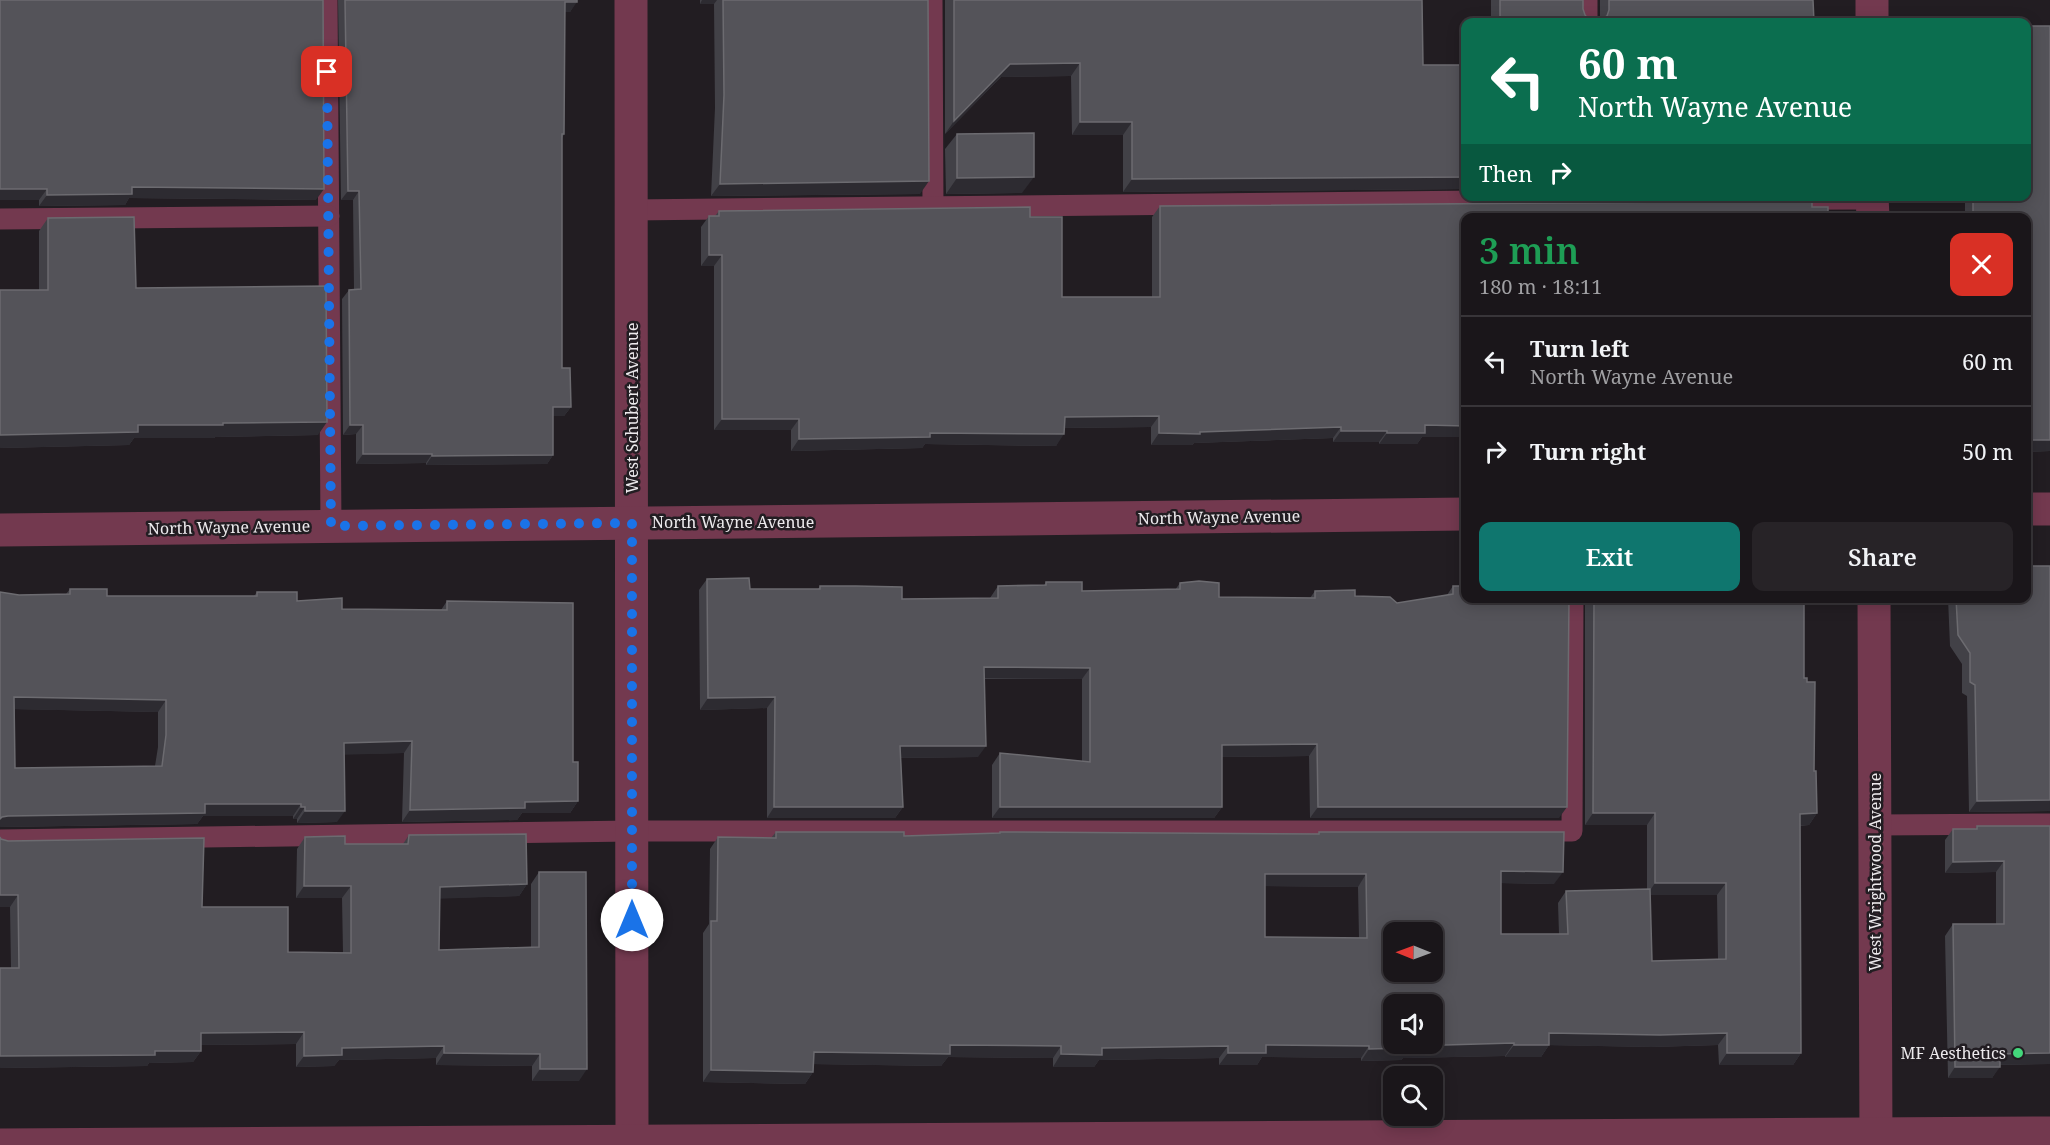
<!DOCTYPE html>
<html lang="en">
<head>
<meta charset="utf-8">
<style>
  body { margin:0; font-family:"Noto Serif",serif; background:#272327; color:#f1f3f6; height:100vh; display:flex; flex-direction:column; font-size:22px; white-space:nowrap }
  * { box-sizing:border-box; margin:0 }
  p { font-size:20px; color:#9f9fa2 }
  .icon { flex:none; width:33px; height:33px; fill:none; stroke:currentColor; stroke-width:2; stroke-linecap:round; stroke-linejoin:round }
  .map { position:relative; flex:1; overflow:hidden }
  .sheet { position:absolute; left:1461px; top:213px; width:570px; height:390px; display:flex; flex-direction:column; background:#1a161a; border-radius:12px; box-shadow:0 3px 15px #0003,0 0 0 2px #383539 }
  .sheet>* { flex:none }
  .guide { position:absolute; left:1461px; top:18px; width:570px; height:183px; border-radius:12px; box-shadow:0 3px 15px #0003,0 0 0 2px #383539; background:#0b6e4f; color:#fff; overflow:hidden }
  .needle { width:39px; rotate:271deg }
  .fabs { position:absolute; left:1383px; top:922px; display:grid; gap:12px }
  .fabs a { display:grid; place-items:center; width:60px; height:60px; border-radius:12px; background:#1a161a; box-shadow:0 3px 15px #0003,0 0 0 2px #383539; font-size:30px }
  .pin { position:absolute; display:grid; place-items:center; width:51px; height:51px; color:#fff; margin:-26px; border-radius:12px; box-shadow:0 3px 9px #0006 }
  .me { position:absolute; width:66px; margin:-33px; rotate:0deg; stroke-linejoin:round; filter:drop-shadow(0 0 4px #0008) }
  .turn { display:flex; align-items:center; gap:21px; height:126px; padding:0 18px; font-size:27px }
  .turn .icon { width:78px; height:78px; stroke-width:2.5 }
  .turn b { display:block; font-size:42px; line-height:51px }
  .then { display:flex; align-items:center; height:57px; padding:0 18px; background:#0003; gap:12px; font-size:22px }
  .round { display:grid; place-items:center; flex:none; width:63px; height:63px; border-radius:12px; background:#272327 }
  .head { display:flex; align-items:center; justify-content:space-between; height:102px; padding:0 18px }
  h1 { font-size:36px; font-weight:600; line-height:45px; color:#1e9e55 }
  .cta { display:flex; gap:12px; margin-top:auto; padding:12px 18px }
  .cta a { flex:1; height:69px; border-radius:12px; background:#0f766e; color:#fff; font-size:24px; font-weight:600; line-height:69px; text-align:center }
  .cta a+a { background:#272327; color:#f1f3f6 }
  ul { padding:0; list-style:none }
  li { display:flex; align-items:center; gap:18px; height:90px; padding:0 18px; border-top:2px solid #383539 }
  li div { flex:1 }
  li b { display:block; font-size:22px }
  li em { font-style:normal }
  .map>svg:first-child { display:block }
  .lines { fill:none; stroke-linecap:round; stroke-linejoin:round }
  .service { stroke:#73394f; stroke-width:21 }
  .minor { stroke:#73394f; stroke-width:33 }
  .tertiary { stroke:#73394f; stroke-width:33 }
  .wall { fill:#424147; fill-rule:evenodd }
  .shaded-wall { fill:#2d2b31 }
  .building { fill:#545359; stroke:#6c6b70; stroke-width:1.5; fill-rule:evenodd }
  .route { stroke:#1a73e8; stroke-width:10; stroke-dasharray:0 18 }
  .poi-dot { fill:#43d77b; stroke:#221d22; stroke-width:2 }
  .labels { text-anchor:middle; stroke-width:5; stroke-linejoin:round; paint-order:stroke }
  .street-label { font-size:16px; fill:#edeaed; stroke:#221d22 }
  .poi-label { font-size:16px; fill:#edeaed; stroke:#221d22; text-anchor:end }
</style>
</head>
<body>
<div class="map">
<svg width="2050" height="1145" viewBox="0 0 2050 1145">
  <rect width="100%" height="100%" fill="#221d22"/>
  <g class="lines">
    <g class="service">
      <polyline points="327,0 331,526"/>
      <polyline points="932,0 933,207"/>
      <polyline points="1587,0 1587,22"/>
      <polyline points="631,210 1573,200 1872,199"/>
      <polyline points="0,219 329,216"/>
      <polyline points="1875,825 2050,824"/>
      <polyline points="0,840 632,831 1572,831 1573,598"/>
    </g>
    <g class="minor">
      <polyline points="631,0 632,1141"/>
      <polyline points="1872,0 1872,22"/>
      <polyline points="1872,196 1873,218"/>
      <polyline points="2026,509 2050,509"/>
      <polyline points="0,530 1466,514"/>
      <polyline points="1874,598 1876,1145"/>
    </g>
    <polyline class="tertiary" points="0,1145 2050,1133"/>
  </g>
  <g class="wall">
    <polygon points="0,0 316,200 129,198 125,205 39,206 39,200 0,200"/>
    <polygon points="338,0 577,0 570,12 565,12 564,134 562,138 562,368 571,407 564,416 553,416 553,455 547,464 426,465 426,463 356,464 356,434 343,435 342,299 349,290 354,289 353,200 341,200"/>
    <polygon points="700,0 928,0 920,194 711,196 715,108 714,4 700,4"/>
    <polygon points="945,0 1422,0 1423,65 1466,65 1466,189 1123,192 1123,135 1072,135 1071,76 1001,77 945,134"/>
    <polygon points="1491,0 1583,0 1583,9 1585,15 1589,20 1596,22 1600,20 1600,0 1813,0 1814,22 1491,22"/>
    <polygon points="957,134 1022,193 946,194 945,149"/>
    <polygon points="1965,196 2026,196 2050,451 2026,452 2026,218 1965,218"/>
    <polygon points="1160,206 1466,218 1422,437 1417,444 1379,444 1379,442 1333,442 1333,438 1194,443 1192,445 1151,445 1151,427 1065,428 1056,446 925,444 922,448 791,451 791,430 714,430 714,266 701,266 701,227 709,216 715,216 719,211 1030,217 1062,297 1152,297 1152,217"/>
    <polygon points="48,218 136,288 318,435 215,437 214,438 134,438 129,445 0,448 0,290 39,290 39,231"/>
    <polygon points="707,579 750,589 818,589 820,586 902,599 990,598 998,586 1044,585 1046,582 1082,591 1175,590 1180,583 1219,597 1310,598 1315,591 1397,603 1447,595 1453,586 1559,818 1310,818 1309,756 1222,757 1222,807 1214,818 992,818 992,765 1000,753 1082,761 1082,679 984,679 978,757 901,758 903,807 895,818 767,818 767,708 700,710 699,590"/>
    <path d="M70,589L107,596H254L257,592L297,601L342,609L441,610L447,601L573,762L578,801L570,813H522L517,820L402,822L404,753L344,754L337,822L297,823V819H293V816H203L197,824L0,827V592L19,595L66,594ZM15,709L158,712V747L155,766L15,768Z"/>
    <path d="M1585,598H1804V678L1814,771L1817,813L1809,825L1800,826L1801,1053L1793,1065H1719L1718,1045L1652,1047L1549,1045L1541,1057H1505V1056L1403,1058L1401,1060L1361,1061V1058L1262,1057L1257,1065H1219V1058L1099,1060L1094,1067H1053V1058L948,1057L941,1066L814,1064L813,1072L805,1084L703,1082V933L709,924L710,849L718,837L771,838L776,832L904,836L999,833L1000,832L1318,834L1319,832L1554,884L1501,883V934H1559L1558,903L1566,891L1647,889V825H1585ZM1265,886L1358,887L1359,938L1265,937ZM1650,895H1717L1718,959L1652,961Z"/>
    <polygon points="1948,598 2026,598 2050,811 1969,812 1967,696 1962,693 1962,664 1950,646"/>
    <polygon points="1977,826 2050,826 2050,1064 2000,1065 1992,1078 1948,1078 1945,936 1953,924 1996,924 1996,872 1945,873 1945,840 1953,829 1975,829"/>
    <polygon points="409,835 527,884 519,896 440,898 439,950 531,947 531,884 539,872 579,1081 532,1081 532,1066 436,1065 436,1058 339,1060 334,1066 296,1067 296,1044 201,1045 201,1051 193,1062 149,1063 147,1066 0,1068 0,968 11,968 10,907 0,907 0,837 1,839 202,907 288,952 343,953 342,898 296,898 297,849 305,837 345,844 403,844"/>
  </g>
  <g class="shaded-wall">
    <polygon points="702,0 717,0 714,4 700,4"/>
    <polygon points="565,2 577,2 570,12 559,12"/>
    <polygon points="1080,63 1071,76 1001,77 945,134 954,121 1010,64"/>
    <polygon points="1080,122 1132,122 1123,135 1072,135"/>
    <polygon points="1034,177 1022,193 946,194 957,178"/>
    <polygon points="1466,177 1466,189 1123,192 1132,179"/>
    <polygon points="929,181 920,194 711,196 720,184"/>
    <polygon points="132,187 324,189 316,200 129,198 125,205 39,206 47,195"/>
    <polygon points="0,189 47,189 39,200 0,200"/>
    <polygon points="348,191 359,191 353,200 341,200"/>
    <polygon points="709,255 722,255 714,266 701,266"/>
    <polygon points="553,407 571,407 564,416 546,416"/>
    <polygon points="1159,416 1151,427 1057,428 1065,417"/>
    <polygon points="722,419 799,419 791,430 714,430"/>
    <polygon points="327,422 318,435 215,437 214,438 134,438 129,445 0,448 0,435 138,425"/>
    <polygon points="350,425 363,425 356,434 343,435"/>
    <polygon points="1425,425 1466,426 1466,437 1422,437 1417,444 1379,444 1387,433"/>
    <polygon points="1341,427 1333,438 1194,443 1192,445 1151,445 1159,433"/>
    <polygon points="1341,431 1387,431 1379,442 1333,442"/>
    <polygon points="930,433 1064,434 1056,446 925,444 922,448 791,451 799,439"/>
    <polygon points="2026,440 2050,440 2050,451 2026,452"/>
    <polygon points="363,454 432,454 426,463 356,464"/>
    <polygon points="553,455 547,464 426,465 432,456"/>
    <polygon points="984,667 1090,668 1082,679 976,678"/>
    <polygon points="14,697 166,700 158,712 6,709"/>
    <polygon points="775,697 767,708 700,710 708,698"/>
    <polygon points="412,741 404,753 336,755 344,743"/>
    <polygon points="1317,744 1309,756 1214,757 1222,745"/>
    <polygon points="900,746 986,746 978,757 892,758"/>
    <polygon points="2050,800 2050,811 1969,812 1977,801"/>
    <polygon points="578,801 570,813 522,813 517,820 402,822 410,810 525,802"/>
    <polygon points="205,804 301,804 293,816 203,816 197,824 0,827 0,819 2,817 8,816"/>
    <polygon points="301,807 305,807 297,819 293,819"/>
    <polygon points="774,807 903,807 895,818 767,818"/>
    <polygon points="1000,807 1222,807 1214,818 992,818"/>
    <polygon points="1318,807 1567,807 1559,818 1310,818"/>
    <polygon points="305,811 345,811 337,822 297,823"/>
    <polygon points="1593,813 1655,813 1647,825 1585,825"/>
    <polygon points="1817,813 1809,825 1791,826 1800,814"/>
    <polygon points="2004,861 1996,872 1945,873 1953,862"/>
    <polygon points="1501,871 1563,872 1554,884 1493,883"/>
    <polygon points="1265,874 1366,874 1358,887 1256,886"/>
    <polygon points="1655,883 1726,883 1717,895 1647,895"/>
    <polygon points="527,884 519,896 432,899 440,887"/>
    <polygon points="304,886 351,886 342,898 296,898"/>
    <polygon points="0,895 18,895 10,907 0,907"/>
    <polygon points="304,1032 296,1044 193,1045 201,1033"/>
    <polygon points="1549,1033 1727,1033 1718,1045 1652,1047 1541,1045"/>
    <polygon points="1514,1043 1505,1056 1403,1058 1401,1060 1361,1061 1369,1049 1410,1046"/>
    <polygon points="950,1045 1061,1046 1053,1058 948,1057 941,1066 805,1064 814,1052"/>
    <polygon points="1266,1045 1369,1046 1361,1058 1262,1057 1257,1065 1219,1065 1228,1053"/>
    <polygon points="1514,1045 1549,1045 1541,1057 1505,1057"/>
    <polygon points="444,1046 436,1058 339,1060 334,1066 296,1067 304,1056 342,1048"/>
    <polygon points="1228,1046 1219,1058 1099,1060 1094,1067 1053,1067 1061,1054 1102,1048"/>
    <polygon points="155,1051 201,1051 193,1062 149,1063 147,1066 0,1068 0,1056"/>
    <polygon points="444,1053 540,1054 532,1066 436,1065"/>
    <polygon points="1727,1053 1801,1053 1793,1065 1719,1065"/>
    <polygon points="2050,1053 2050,1064 1992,1065 2000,1054"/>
    <polygon points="1955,1067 2000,1067 1992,1078 1948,1078"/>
    <polygon points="540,1069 587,1069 579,1081 532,1081"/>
    <polygon points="711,1070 813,1072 805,1084 703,1082"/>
  </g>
  <g class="building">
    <polygon points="0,0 323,0 324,189 132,187 132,194 47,195 47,189 0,189"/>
    <polygon points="345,0 577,0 577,2 565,2 564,134 562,134 562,368 570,368 571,407 553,407 553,455 432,456 432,454 363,454 363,425 350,425 349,290 361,289 359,191 348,191"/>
    <polygon points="723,0 928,0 929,181 720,184 724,95"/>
    <polygon points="954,0 1422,0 1423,65 1466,65 1466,177 1132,179 1132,122 1080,122 1080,63 1010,64 954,121"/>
    <polygon points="1500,0 1583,0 1583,9 1585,15 1589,20 1596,22 1607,16 1609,10 1609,0 1813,0 1814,22 1500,22"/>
    <polygon points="2026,26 2050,26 2050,440 2026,440 2026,218 1973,218 1973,196 2026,196"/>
    <polygon points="1034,133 1034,177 957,178 957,134"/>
    <polygon points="1812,201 1812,207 1828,207 1828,218 1466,218 1466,426 1425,425 1425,433 1387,433 1387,431 1341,431 1341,427 1200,432 1200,434 1159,433 1159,416 1065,417 1064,434 930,433 930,437 799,439 799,419 722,419 722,255 709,255 709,216 719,216 719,211 1030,207 1030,217 1062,217 1062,297 1160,297 1160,206"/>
    <polygon points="134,217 136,288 326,286 327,422 223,423 223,425 138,425 138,432 0,435 0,290 48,290 48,218"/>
    <polygon points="2026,566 2050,566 2050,800 1977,801 1975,685 1970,682 1970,653 1958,635 1956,598 2026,598"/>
    <polygon points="749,578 750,589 820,589 820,586 856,586 902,587 902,599 998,598 998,586 1046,585 1046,582 1082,582 1082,591 1180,589 1180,583 1199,581 1219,583 1219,597 1315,598 1315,591 1355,590 1355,596 1390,597 1397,603 1453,594 1453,586 1466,586 1466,598 1569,598 1567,807 1318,807 1317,744 1222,745 1222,807 1000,807 1000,753 1090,762 1090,668 984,667 986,746 900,746 903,807 774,807 775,697 708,698 707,579"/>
    <path d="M70,589H107V596H257V592H297V601L342,598V609L447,610V601L573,603V762H578V801L525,802V808L410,810L412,741L344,743L345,811H305V807H301V804H205V813L8,816L2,817L0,819V592L19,595L70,594ZM14,697L166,700V735L162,766L15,768Z"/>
    <path d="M1594,598H1804V678H1807V682H1815L1814,771H1816L1817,813L1800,814L1801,1053H1727V1033L1660,1035L1549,1033V1045H1514V1043L1410,1046V1048L1369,1049V1046L1266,1045V1053H1228V1046L1102,1048V1055L1061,1054V1046L950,1045V1054L814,1052L813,1072L711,1070V921H717L718,837L776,838V832H904V836L1000,833V832L1319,834V832H1564L1563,872L1501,871V934H1568L1566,891L1650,889L1652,961L1726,959V883H1655V813H1593ZM1265,874H1366L1367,938L1265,937ZM1394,933H1432V972H1394ZM1394,1005H1432V1044H1394Z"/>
    <polygon points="1977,826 2050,826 2050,1053 2000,1054 2000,1067 1955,1067 1953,924 2004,924 2004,861 1953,862 1953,829 1977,829"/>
    <polygon points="526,834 527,884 440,887 439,950 539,947 539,872 586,872 587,1069 540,1069 540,1054 444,1053 444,1046 342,1048 342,1055 304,1056 304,1032 201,1033 201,1051 155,1051 155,1055 0,1056 0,968 19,968 18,895 0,895 0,837 1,839 8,841 204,838 202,907 288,907 288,952 351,953 351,886 304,886 305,837 345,836 345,844 408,844 409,835"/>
  </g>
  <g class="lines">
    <polyline class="route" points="327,72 331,526 632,523 632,920"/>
  </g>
  <circle class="poi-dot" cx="2018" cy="1053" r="6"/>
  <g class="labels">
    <g class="street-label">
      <text transform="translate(632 408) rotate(-90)" y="6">West Schubert Avenue</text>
      <text transform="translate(1219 517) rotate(-1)" y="6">North Wayne Avenue</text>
      <text x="733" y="528">North Wayne Avenue</text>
      <text transform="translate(229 527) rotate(-1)" y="6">North Wayne Avenue</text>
      <text transform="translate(1875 872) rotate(-90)" y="6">West Wrightwood Avenue</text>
    </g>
    <g class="poi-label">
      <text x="2006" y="1059">MF Aesthetics</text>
    </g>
  </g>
</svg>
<div class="fabs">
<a><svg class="needle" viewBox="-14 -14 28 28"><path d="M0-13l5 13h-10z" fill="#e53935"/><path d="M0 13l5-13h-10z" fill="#9f9fa2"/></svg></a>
<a><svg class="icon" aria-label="sound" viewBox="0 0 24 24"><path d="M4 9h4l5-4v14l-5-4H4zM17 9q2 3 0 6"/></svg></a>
<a><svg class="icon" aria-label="search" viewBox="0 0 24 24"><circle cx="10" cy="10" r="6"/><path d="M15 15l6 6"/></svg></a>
</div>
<div class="pin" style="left:327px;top:72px;background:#d93025"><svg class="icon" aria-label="arrive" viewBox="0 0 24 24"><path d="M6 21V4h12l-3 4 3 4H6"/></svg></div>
<svg class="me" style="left:632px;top:920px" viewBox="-20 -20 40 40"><circle r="19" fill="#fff"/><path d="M0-13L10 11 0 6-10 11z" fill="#1a73e8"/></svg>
<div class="guide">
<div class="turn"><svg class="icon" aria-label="left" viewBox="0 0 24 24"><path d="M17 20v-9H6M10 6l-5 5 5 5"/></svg><div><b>60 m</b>North Wayne Avenue</div></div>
<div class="then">Then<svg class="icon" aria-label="right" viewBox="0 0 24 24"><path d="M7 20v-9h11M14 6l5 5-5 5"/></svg></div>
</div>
<section class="sheet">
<div class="head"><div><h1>3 min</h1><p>180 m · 18:11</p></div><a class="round" style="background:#d93025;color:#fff"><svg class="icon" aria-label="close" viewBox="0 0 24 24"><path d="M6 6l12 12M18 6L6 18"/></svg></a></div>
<ul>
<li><svg class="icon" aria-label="left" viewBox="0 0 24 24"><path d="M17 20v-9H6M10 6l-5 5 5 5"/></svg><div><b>Turn left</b><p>North Wayne Avenue</p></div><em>60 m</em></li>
<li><svg class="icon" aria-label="right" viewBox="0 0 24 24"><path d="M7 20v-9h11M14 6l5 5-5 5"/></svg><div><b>Turn right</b></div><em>50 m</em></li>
</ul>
<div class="cta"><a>Exit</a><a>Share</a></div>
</section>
</div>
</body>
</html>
